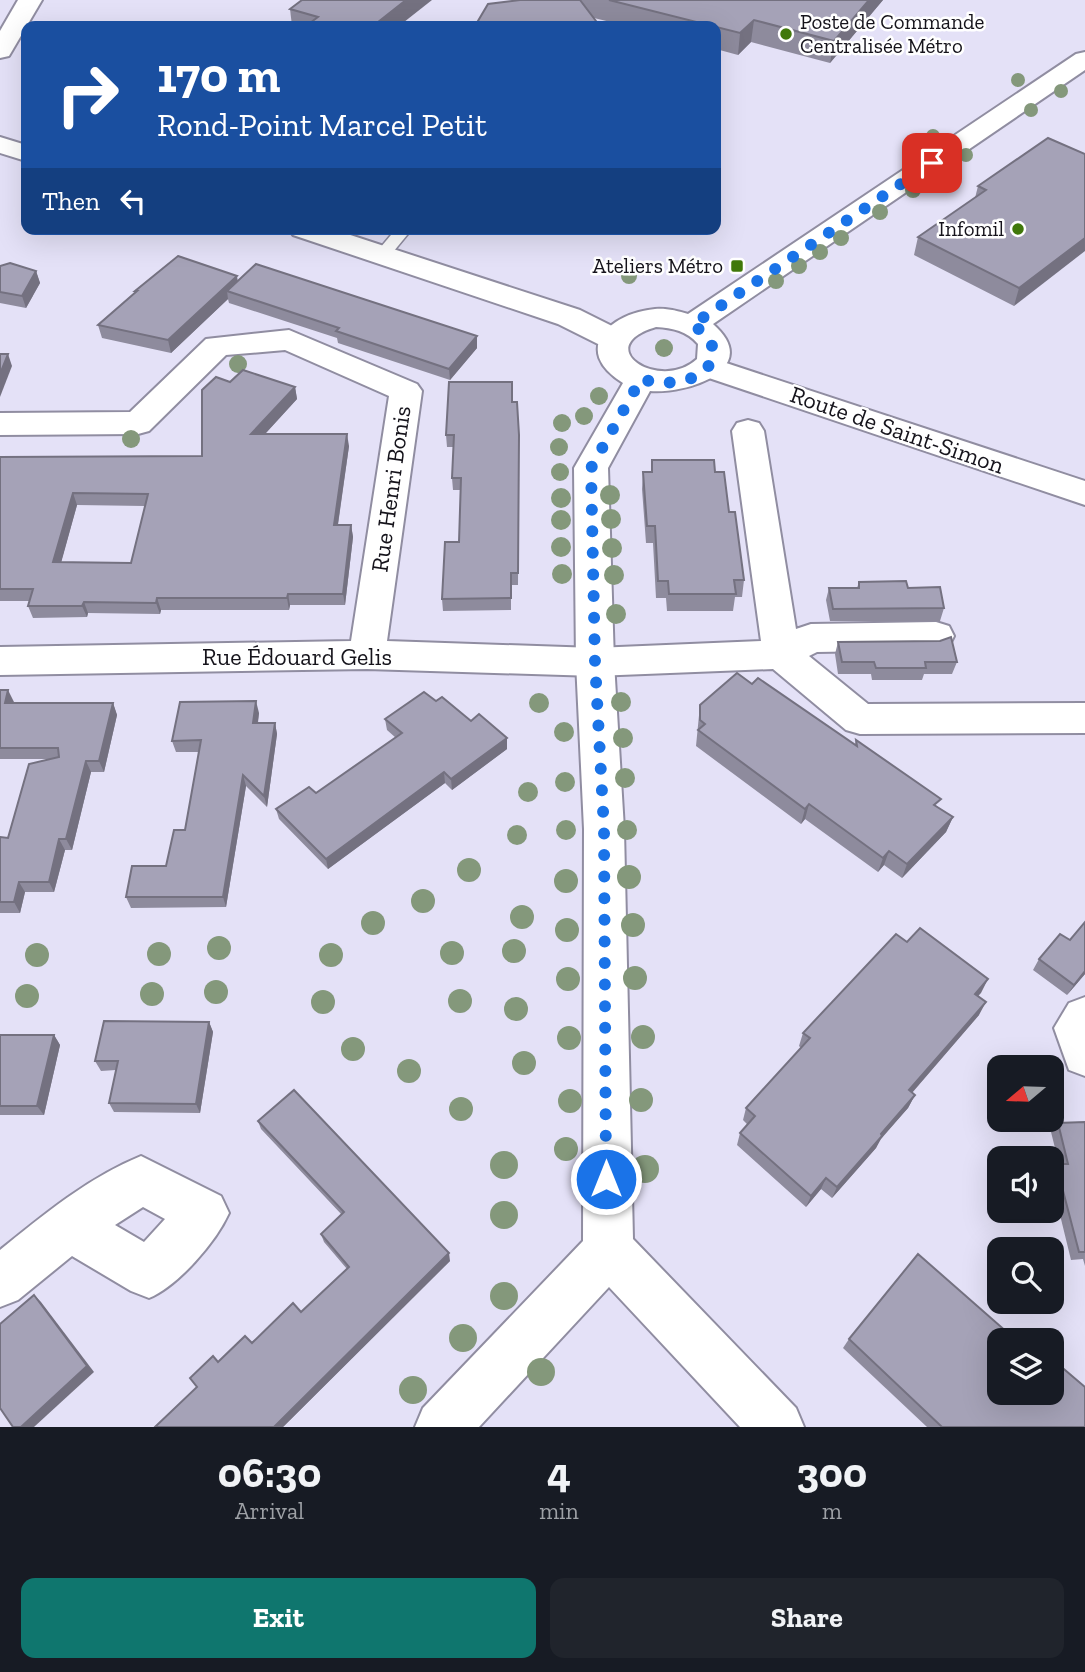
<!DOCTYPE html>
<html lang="en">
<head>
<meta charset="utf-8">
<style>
  body { margin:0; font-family:"Zilla Slab",serif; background:#20242c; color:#f1f3f6; height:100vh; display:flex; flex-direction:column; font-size:26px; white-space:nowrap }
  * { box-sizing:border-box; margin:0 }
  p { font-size:23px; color:#9ea1a6 }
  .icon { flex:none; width:38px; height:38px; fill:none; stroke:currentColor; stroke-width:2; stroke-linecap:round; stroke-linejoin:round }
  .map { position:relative; height:1427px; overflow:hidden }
  .panel { display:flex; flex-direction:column; background:#171b24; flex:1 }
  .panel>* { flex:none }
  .top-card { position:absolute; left:21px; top:21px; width:700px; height:214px; border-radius:14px; box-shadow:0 7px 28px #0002; background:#1a4fa0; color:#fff; overflow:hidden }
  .needle { width:46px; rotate:251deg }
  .tools { position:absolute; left:987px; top:1055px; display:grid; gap:14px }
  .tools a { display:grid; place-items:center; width:77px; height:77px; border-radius:14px; background:#171b24; box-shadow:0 7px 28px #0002; font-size:35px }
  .pin { position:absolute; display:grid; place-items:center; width:60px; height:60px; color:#fff; margin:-30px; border-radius:14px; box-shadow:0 4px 10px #0006 }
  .me { position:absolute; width:77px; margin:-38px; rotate:0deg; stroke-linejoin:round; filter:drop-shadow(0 0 5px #0008) }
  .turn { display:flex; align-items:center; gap:24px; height:147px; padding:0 21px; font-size:32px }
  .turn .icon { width:91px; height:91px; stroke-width:2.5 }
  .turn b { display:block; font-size:49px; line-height:60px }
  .then { display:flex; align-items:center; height:66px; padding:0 21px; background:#0003; gap:14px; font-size:26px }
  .eta { display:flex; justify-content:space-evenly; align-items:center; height:119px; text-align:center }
  .eta b { font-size:42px; font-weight:800; line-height:49px }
  .action { display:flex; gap:14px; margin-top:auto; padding:14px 21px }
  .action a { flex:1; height:80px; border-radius:14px; background:#0f766e; color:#fff; font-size:28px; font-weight:800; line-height:80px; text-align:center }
  .action a+a { background:#20242c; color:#f1f3f6 }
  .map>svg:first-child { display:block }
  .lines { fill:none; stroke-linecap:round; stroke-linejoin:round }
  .lane-casing { stroke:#908da1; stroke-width:3 }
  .street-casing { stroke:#908da1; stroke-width:4 }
  .secondary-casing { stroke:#908da1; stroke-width:4 }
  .lane { fill:#fff; fill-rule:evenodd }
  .street { fill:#fff; fill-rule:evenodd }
  .secondary { fill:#fff; fill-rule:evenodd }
  .tree { fill:#84987b }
  .wall { fill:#8e8b9d; fill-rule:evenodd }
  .shaded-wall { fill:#747180 }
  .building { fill:#a5a2b7; stroke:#747180; stroke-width:2; fill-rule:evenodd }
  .route { stroke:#1a73e8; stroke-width:12; stroke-dasharray:0 21.6 }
  .poi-dot { fill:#40780a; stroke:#fff; stroke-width:2.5 }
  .labels { text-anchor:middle; stroke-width:5; stroke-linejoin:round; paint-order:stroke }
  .far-poi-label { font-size:21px; fill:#15131b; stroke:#fff; text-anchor:end }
  .street-label { font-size:24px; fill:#15131b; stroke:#fff }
</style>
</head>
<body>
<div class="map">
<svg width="1085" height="1427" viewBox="0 0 1085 1427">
  <rect width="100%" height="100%" fill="#e4e1f7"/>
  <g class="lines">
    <g class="lane-casing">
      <polygon id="lane" points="396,229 412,229 389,257 377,257 375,254"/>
    </g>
    <g class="street-casing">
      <g id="street">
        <polygon points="18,0 42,0 9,56 0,58 0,31"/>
        <polygon points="0,137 26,145 26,161 0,153"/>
        <polygon points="289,229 332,229 580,310 624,332 628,339 624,346 613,349 602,346 558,324 293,235"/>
        <polygon points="289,330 417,384 422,391 387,641 595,648 761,641 732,431 737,423 748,420 759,423 764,431 796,629 811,624 936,622 949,626 954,636 949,646 936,650 817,652 809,656 868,704 1085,703 1085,733 860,734 846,730 773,669 595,676 367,669 0,675 0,647 351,641 389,396 285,350 226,355 149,431 138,434 0,435 0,413 130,412 206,339"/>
        <polygon points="708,357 1085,481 1085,505 697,374 692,367 697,360"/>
        <polygon points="1085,997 1085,1076 1069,1070 1054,1028 1069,1003"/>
        <path d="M141,1156L221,1196L229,1213C216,1242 178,1286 149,1298L131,1291L72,1256L18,1300L0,1307V1250C43,1215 89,1177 141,1156ZM143,1207L165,1219L144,1242L115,1225Z"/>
      </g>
    </g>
    <g class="secondary-casing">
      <path id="secondary" d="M1085,52V70L713,324C764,369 687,394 650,391L608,468L614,662L624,829L633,1239L796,1408L804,1427H740L609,1287L479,1427H415L423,1408L583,1241L584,829L576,662L574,468L623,383C570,350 610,313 655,309C666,308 678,311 688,314L1076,54ZM656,327C673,328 687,331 698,344L697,359C660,393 589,347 656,327Z"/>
    </g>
    <use href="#lane" class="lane"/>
    <use href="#street" class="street"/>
    <use href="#secondary" class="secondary"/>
  </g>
  <g class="tree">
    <circle cx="1018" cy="80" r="7"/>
    <circle cx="1061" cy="91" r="7"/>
    <circle cx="1031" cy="110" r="7"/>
    <circle cx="933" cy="136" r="7"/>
    <circle cx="966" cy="155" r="7"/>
    <circle cx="934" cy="176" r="7"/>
    <circle cx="913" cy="190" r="8"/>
    <circle cx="880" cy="212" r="8"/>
    <circle cx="841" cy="238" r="8"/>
    <circle cx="820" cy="252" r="8"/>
    <circle cx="799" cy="266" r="8"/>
    <circle cx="629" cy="276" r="8"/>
    <circle cx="776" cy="281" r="8"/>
    <circle cx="664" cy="348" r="9"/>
    <circle cx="238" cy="364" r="9"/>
    <circle cx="599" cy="396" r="9"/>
    <circle cx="584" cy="416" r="9"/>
    <circle cx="562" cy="423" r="9"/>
    <circle cx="131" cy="439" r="9"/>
    <circle cx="559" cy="447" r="9"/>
    <circle cx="560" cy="472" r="9"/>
    <circle cx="610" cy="495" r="10"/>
    <circle cx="561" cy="498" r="10"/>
    <circle cx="611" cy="519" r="10"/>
    <circle cx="561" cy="520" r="10"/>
    <circle cx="561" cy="547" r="10"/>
    <circle cx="612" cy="548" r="10"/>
    <circle cx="562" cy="574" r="10"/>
    <circle cx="614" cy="575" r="10"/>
    <circle cx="616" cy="614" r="10"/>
    <circle cx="621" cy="702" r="10"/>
    <circle cx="539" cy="703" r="10"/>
    <circle cx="564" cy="732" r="10"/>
    <circle cx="623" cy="738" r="10"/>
    <circle cx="625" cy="778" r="10"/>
    <circle cx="565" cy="782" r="10"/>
    <circle cx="528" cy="792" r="10"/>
    <circle cx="566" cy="830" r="10"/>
    <circle cx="627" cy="830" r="10"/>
    <circle cx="517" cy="835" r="10"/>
    <circle cx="469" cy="870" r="12"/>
    <circle cx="629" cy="877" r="12"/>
    <circle cx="566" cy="881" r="12"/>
    <circle cx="423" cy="901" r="12"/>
    <circle cx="522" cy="917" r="12"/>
    <circle cx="373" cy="923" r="12"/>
    <circle cx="633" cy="925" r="12"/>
    <circle cx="567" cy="930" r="12"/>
    <circle cx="219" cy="948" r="12"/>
    <circle cx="514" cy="951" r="12"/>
    <circle cx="452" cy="953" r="12"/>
    <circle cx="159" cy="954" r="12"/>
    <circle cx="37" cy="955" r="12"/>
    <circle cx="331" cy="955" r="12"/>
    <circle cx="635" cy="978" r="12"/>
    <circle cx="568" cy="979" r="12"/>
    <circle cx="216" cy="992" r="12"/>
    <circle cx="152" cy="994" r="12"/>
    <circle cx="27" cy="996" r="12"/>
    <circle cx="460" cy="1001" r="12"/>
    <circle cx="323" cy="1002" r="12"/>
    <circle cx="516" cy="1009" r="12"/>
    <circle cx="643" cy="1037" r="12"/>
    <circle cx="569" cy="1038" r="12"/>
    <circle cx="353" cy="1049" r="12"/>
    <circle cx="524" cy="1063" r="12"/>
    <circle cx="409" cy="1071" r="12"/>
    <circle cx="641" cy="1100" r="12"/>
    <circle cx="570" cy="1101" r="12"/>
    <circle cx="461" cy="1109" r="12"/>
    <circle cx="566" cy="1149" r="12"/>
    <circle cx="504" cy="1165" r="14"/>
    <circle cx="645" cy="1169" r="14"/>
    <circle cx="504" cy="1215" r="14"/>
    <circle cx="504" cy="1296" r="14"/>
    <circle cx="463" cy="1338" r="14"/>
    <circle cx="541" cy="1372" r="14"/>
    <circle cx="413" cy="1390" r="14"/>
  </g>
  <g class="wall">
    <polygon points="520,0 883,0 830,63 751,42 738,55 716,49 716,26 627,26 594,18 599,26 475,26"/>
    <polygon points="290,9 399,26 292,26"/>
    <polygon points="1085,154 1014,306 914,255 918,237 975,198 978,186"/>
    <polygon points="0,266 36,271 40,283 26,308 0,303"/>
    <polygon points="238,281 477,348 450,380 338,343 337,338 229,303 228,299 171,353 102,338 98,325 135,293 135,291"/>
    <path d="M230,382L295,387L297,399L265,434L349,446L338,525H351L353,537L345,605H290L289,610H161L160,614L88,613L87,617L33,618L28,606L29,601H0V457L202,456ZM77,505L145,506L131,563L61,562Z"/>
    <polygon points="512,402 519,447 518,585 511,585 511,610 443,611 442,599 459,542 461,490 453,490 452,478 454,447 447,447 446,435"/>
    <polygon points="652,460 715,472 729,512 744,580 742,597 735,597 733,611 667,611 666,598 656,598 653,543 646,543 642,489 643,472 651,472"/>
    <polygon points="859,582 908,588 944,608 940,621 830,621 826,600 829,588 857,588"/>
    <polygon points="838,642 957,662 952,674 924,674 922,680 872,680 871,674 838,674 835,654"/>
    <polygon points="752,684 855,745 856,740 938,807 953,817 946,832 902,878 884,865 878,872 805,819 801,824 696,746 700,705"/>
    <polygon points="0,690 14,703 113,703 117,715 104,772 91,772 72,850 65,850 54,892 25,892 20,913 0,913 0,837 8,838 49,759 0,759"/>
    <polygon points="436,701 507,749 452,790 445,783 328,869 279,819 276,809 316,793 396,738 387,730 385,719"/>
    <polygon points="259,713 258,723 275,723 277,734 267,807 246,786 226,907 131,908 126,897 166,866 185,830 199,752 176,752 172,741"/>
    <polygon points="1085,922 1085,974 1067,995 1033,970 1039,959 1070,940"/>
    <polygon points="907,942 988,979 978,996 979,1015 912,1093 915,1095 908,1108 880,1139 876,1148 832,1198 821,1189 806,1207 737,1145 740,1133 748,1125 743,1120 746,1108 801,1048 799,1046 803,1033"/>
    <polygon points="209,1022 213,1032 200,1113 114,1112 109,1103 116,1070 101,1071 95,1061"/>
    <polygon points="0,1035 54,1035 60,1045 44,1115 0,1115"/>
    <polygon points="258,1121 450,1261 283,1427 154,1427 197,1387 218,1362 301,1312 347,1269 324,1242 321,1234 342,1215 261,1129"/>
    <polygon points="1085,1122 1085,1266 1083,1259 1071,1260 1052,1182 1052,1170 1056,1164 1059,1164 1051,1132 1058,1123"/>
    <polygon points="849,1339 999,1340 1085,1427 927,1427 843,1348"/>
  </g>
  <g class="shaded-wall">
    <polygon points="406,0 432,0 399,26 373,26"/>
    <polygon points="869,0 883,0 830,63 834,41"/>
    <polygon points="754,20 751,42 738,55 740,33"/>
    <polygon points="1085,238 1085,251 1014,306 1019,288"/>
    <polygon points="36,271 40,283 26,308 22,296"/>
    <polygon points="237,276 239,289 227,291 228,299 171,353 168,340"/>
    <polygon points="477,336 477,348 450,380 449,369"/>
    <polygon points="8,354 12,366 0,397 0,374"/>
    <polygon points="295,387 297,399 254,446 251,434"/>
    <polygon points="347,434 349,446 336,537 334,525"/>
    <polygon points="73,493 77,505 58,574 53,562"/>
    <polygon points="351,525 353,537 345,605 343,594"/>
    <polygon points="288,594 290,605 289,610 287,598"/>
    <polygon points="157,598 161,610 160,614 156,603"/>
    <polygon points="84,602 88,613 87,617 82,606"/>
    <polygon points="8,690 14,702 10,714 5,703"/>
    <polygon points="256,701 259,713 256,734 253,723"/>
    <polygon points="113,703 117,715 104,772 99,761"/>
    <polygon points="275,723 277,734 267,807 264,796"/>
    <polygon points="507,738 507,749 452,790 451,779"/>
    <polygon points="86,761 91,772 72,850 66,839"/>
    <polygon points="444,772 445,783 328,869 326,859"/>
    <polygon points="243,775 246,786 226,907 223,897"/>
    <polygon points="809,804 805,819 801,824 805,809"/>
    <polygon points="953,817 946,832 902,878 907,864"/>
    <polygon points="59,839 65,850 54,892 49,882"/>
    <polygon points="889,851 884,865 878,872 883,858"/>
    <polygon points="19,882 25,892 20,913 14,902"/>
    <polygon points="1085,971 1085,974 1067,995 1074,985"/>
    <polygon points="988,979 981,993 968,1007 975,994"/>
    <polygon points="986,1002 979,1015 903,1103 909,1090"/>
    <polygon points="209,1022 213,1032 200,1113 196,1104"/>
    <polygon points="54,1035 60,1045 44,1115 37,1106"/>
    <polygon points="915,1095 908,1108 881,1139 876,1148 832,1198 837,1187 881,1134"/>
    <polygon points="826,1178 821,1189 806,1207 811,1196"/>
    <polygon points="449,1253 450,1261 283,1427 274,1427"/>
    <polygon points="34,1295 41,1302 94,1372 34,1427 21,1427"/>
  </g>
  <g class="building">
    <polygon points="302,0 406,0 373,26 306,26 318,17 290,9"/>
    <polygon points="520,0 580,0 599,25 599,26 475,26 488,4"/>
    <polygon points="609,0 869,0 834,41 754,20 740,33"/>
    <polygon points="1048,138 1085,154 1085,238 1019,288 918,237 986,190 978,186"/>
    <polygon points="178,256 237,276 168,340 98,325 137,291 135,291"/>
    <polygon points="10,263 36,271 22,296 0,292 0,266"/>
    <polygon points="256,264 477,336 449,369 336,331 339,328 227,291"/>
    <polygon points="0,354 8,354 0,374"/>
    <path d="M243,370L295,387L251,434H347L334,525H351L343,594H288L287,598H157L156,603L84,602L82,606H28L33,589H0V457L202,456V390L216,377L230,382ZM73,493L148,494L131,563L53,562Z"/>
    <polygon points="449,382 512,382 512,402 517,402 519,435 518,573 511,573 511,598 442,599 445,542 459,542 461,478 452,478 454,435 446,435"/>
    <polygon points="652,460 714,460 715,472 724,472 729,512 735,512 744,580 734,580 736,594 669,594 668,581 658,581 655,526 647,526 643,472 652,472"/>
    <polygon points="906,581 908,588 940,587 944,608 833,609 829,588 859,588 859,582"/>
    <polygon points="951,637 957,662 925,662 926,668 876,668 874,662 842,662 838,642 940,641"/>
    <polygon points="737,673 752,684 758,678 857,746 856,740 941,799 934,805 953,817 907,864 889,851 883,858 809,804 805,809 698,730 705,724 700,720 700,705"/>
    <polygon points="0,690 8,690 5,703 113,703 99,761 86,761 66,839 59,839 49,882 19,882 14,902 0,902 0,837 8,838 29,764 59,757 58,748 0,748"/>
    <polygon points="424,692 436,701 442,697 471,721 479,714 507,738 451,779 444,772 326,859 276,809 309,787 316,793 402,733 385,719"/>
    <polygon points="256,701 253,723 275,723 264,796 243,775 223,897 126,897 132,866 166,866 174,830 185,830 201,740 172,741 180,702"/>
    <polygon points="1085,922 1085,971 1074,985 1039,959 1060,934 1070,940"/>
    <polygon points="920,928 988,979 975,994 986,1002 909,1090 915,1095 881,1134 882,1136 837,1187 826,1178 811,1196 740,1133 755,1116 746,1108 810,1038 803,1033 896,934 907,942"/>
    <polygon points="104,1021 209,1022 196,1104 109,1103 118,1061 95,1061"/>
    <polygon points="0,1035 54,1035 37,1106 0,1106"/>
    <polygon points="294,1090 449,1253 274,1427 155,1427 197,1387 190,1378 213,1356 218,1362 245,1336 252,1343 293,1303 301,1312 349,1267 321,1234 344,1212 258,1121"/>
    <polygon points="1085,1122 1085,1252 1079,1252 1056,1164 1068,1164 1058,1123"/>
    <polygon points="918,1254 1016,1340 999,1340 999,1393 1052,1393 1052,1359 1085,1387 1085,1427 942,1427 849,1339"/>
    <polygon points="34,1295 87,1366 21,1427 13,1427 0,1408 0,1324"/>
  </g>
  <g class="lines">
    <path class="route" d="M606,1179L604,829L595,662L591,468L641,379C656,383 671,384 686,380C719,370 723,342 692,325L932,163"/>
  </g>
  <g class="poi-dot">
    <circle cx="786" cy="34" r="7"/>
    <circle cx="1018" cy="229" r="7"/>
    <rect x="730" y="259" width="14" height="14" rx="3.5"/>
  </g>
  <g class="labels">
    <g class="far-poi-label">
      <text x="800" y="29" text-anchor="start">Poste de Commande<tspan x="800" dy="24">Centralisée Métro</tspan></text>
      <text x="1004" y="236">Infomil</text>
      <text x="723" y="273">Ateliers Métro</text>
    </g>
    <g class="street-label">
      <text transform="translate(897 430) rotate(19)" y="8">Route de Saint-Simon</text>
      <text transform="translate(391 489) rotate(-82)" y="8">Rue Henri Bonis</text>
      <text x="297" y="665">Rue Édouard Gelis</text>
    </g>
  </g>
</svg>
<div class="tools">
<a><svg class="needle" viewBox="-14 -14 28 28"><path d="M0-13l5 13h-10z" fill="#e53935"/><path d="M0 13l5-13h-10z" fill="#9ea1a6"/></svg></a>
<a><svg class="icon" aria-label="sound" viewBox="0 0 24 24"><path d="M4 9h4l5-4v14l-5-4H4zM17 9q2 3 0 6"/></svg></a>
<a><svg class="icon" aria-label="search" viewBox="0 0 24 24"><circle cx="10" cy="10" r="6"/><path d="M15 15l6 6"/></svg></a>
<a><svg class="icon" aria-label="layers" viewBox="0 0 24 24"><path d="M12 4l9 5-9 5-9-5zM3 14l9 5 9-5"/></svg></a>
</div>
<div class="pin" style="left:932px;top:163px;background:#d93025"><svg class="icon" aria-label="arrive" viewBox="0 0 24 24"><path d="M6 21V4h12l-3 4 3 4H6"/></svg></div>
<svg class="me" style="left:606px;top:1179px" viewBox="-20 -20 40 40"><circle r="17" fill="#1a73e8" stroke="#fff" stroke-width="3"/><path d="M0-11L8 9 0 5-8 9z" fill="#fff"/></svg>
<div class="top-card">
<div class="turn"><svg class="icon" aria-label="right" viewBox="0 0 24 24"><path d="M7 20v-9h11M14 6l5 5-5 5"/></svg><div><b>170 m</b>Rond-Point Marcel Petit</div></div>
<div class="then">Then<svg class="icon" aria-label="left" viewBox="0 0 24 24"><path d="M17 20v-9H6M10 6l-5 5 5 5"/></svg></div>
</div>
</div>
<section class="panel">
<div class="eta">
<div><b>06:30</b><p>Arrival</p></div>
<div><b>4</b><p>min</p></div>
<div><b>300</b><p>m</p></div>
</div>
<div class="action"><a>Exit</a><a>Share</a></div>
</section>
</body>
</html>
